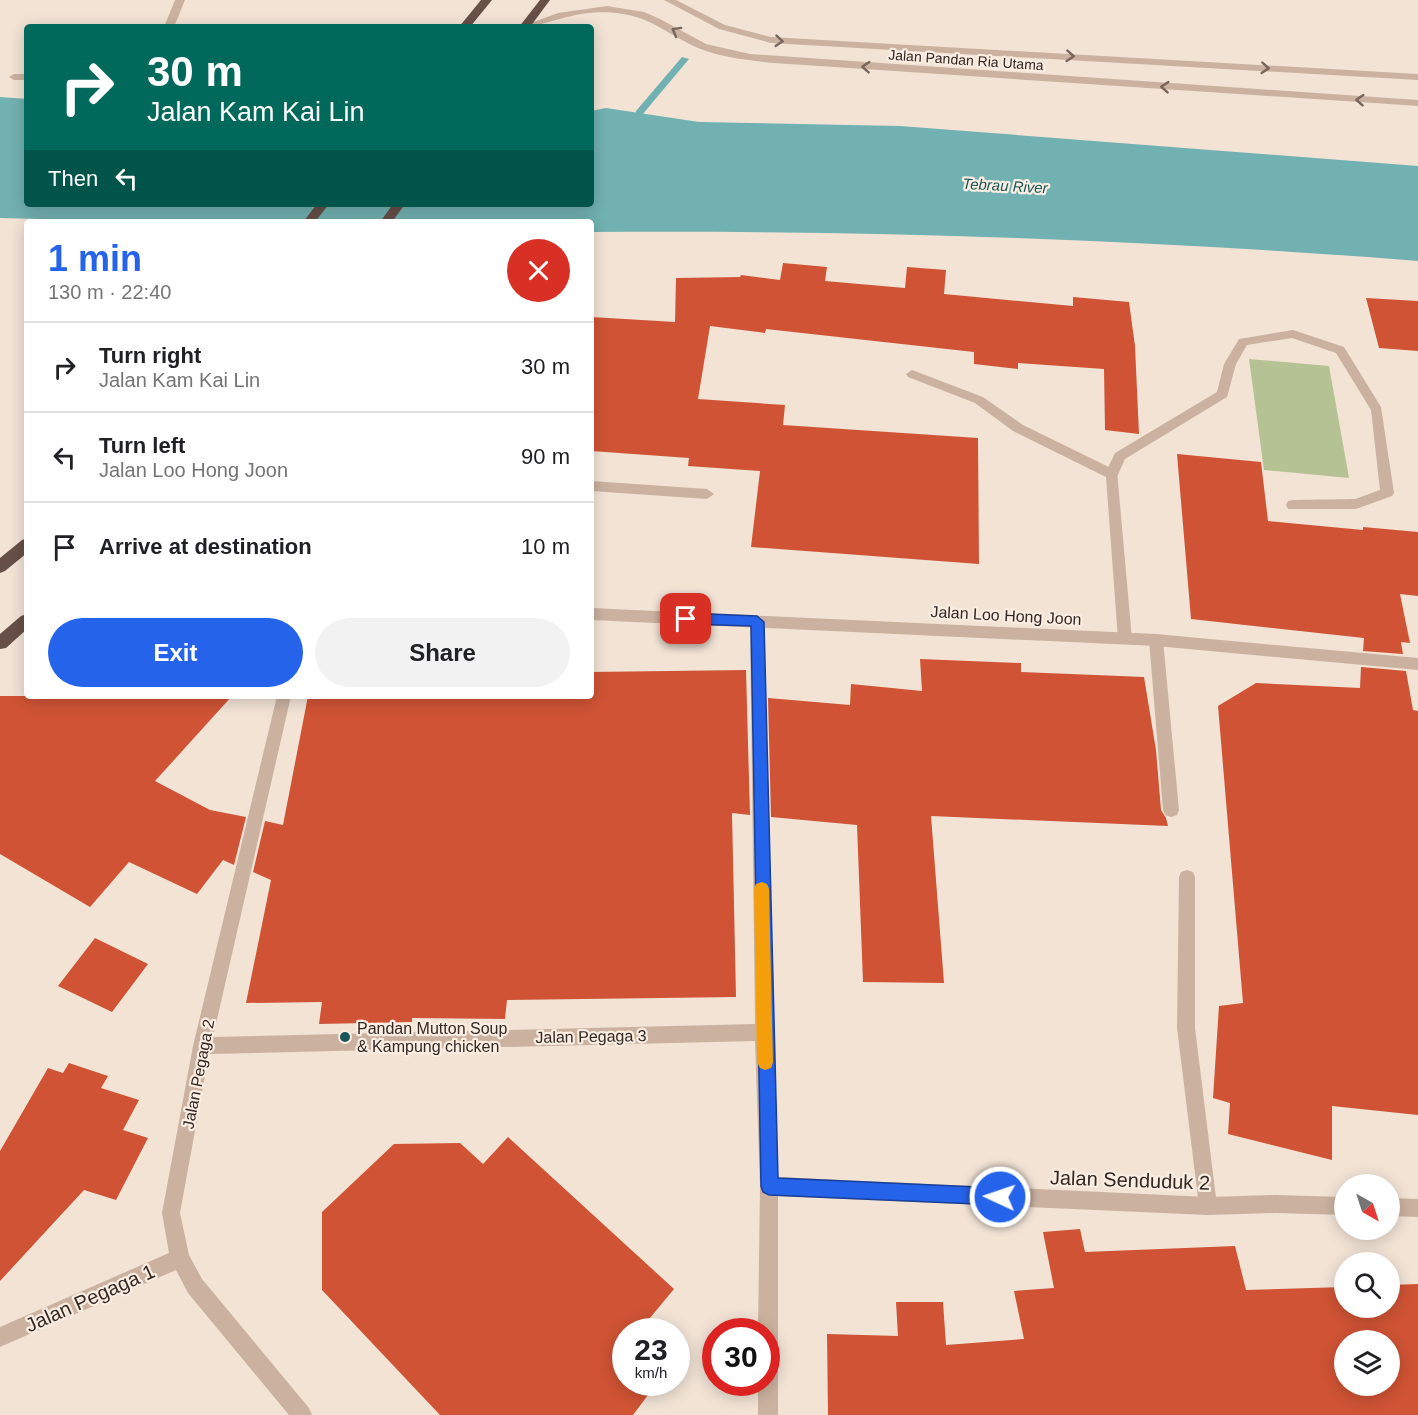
<!DOCTYPE html>
<html lang="en">
<head>
<meta charset="utf-8">
<style>
  body { margin:0; font-family:Helvetica,sans-serif; background:#f2f2f2; color:#202124; height:100vh; display:flex; flex-direction:column; font-size:22px; white-space:nowrap }
  * { box-sizing:border-box; margin:0 }
  p { font-size:20px; color:#757577 }
  .icon { flex:none; width:33px; height:33px; fill:none; stroke:currentColor; stroke-width:2; stroke-linecap:round; stroke-linejoin:round }
  .map { position:relative; flex:1; overflow:hidden }
  .side { position:absolute; left:24px; top:219px; width:570px; height:480px; display:flex; flex-direction:column; background:#fff; border-radius:6px; box-shadow:0 3px 15px #0003 }
  .side>* { flex:none }
  .guide { position:absolute; left:24px; top:24px; width:570px; height:183px; border-radius:6px; box-shadow:0 3px 15px #0003; background:#00695c; color:#fff; overflow:hidden }
  .needle { width:39px; rotate:141deg }
  .buttons { position:absolute; left:1334px; top:1174px; display:grid; gap:12px }
  .buttons a { display:grid; place-items:center; width:66px; height:66px; border-radius:50%; background:#fff; box-shadow:0 3px 15px #0003; font-size:30px }
  .speed { position:absolute; left:612px; top:1318px; display:flex; gap:12px; font-size:30px; font-weight:700; text-align:center }
  .speed>* { display:grid; place-content:center; width:78px; height:78px; border-radius:50%; background:#fff; box-shadow:0 3px 15px #0003; line-height:1 }
  .speed small { font-size:15px; font-weight:400 }
  .speed .limit { border:9px solid #d22; background:#fff; color:#111 }
  .pin { position:absolute; display:grid; place-items:center; width:51px; height:51px; color:#fff; margin:-26px; border-radius:12px; box-shadow:0 3px 9px #0006 }
  .me { position:absolute; width:66px; margin:-33px; rotate:273deg; stroke-linejoin:round; filter:drop-shadow(0 0 4px #0008) }
  .turn { display:flex; align-items:center; gap:21px; height:126px; padding:0 24px; font-size:27px }
  .turn .icon { width:78px; height:78px; stroke-width:2.5 }
  .turn b { display:block; font-size:42px; line-height:51px }
  .then { display:flex; align-items:center; height:57px; padding:0 24px; background:#0003; gap:12px; font-size:22px }
  .round { display:grid; place-items:center; flex:none; width:63px; height:63px; border-radius:32px; background:#f2f2f2 }
  .overview { display:flex; align-items:center; justify-content:space-between; height:102px; padding:0 24px }
  h1 { font-size:36px; font-weight:700; line-height:45px; color:#2563eb }
  .cta { display:flex; gap:12px; margin-top:auto; padding:12px 24px }
  .cta a { flex:1; height:69px; border-radius:36px; background:#2563eb; color:#fff; font-size:24px; font-weight:700; line-height:69px; text-align:center }
  .cta a+a { background:#f2f2f2; color:#202124 }
  ul { padding:0; list-style:none }
  li { display:flex; align-items:center; gap:18px; height:90px; padding:0 24px; border-top:2px solid #e0e0e0 }
  li div { flex:1 }
  li b { display:block; font-size:22px }
  li em { font-style:normal }
  .map>svg:first-child { display:block }
  .green { fill:#b5c294 }
  .water { fill:#72b1b1 }
  .lines { fill:none; stroke-linecap:round; stroke-linejoin:round }
  .stream { fill:#72b1b1; fill-rule:evenodd }
  .building { fill:#d05335; fill-rule:evenodd }
  .service { fill:#cbb2a0; fill-rule:evenodd }
  .minor { fill:#cbb2a0; fill-rule:evenodd }
  .tertiary { fill:#cbb2a0; fill-rule:evenodd }
  .trunk { fill:#665047; fill-rule:evenodd }
  .oneway { stroke:#78665c }
  .route { fill:#2563eb; stroke:#184099; stroke-width:1.5 }
  .slow { fill:#f59e0b }
  .poi-dot { fill:#175758; stroke:#faede1; stroke-width:2 }
  .labels { text-anchor:middle; stroke-width:4.5; stroke-linejoin:round; paint-order:stroke }
  .far-street-label { font-size:14px; fill:#342824; stroke:#faede1 }
  .far-water-label { font-size:15px; font-style:italic; fill:#175758; stroke:#faede1 }
  .street-label { font-size:16px; fill:#342824; stroke:#faede1 }
  .poi-label { font-size:16px; fill:#342824; stroke:#faede1; text-anchor:start }
  .near-street-label { font-size:20px; fill:#342824; stroke:#faede1 }
</style>
</head>
<body>
<div class="map">
<svg width="1418" height="1415" viewBox="0 0 1418 1415">
  <rect width="100%" height="100%" fill="#f2e3d5"/>
  <polygon class="green" points="1249,359 1329,366 1349,478 1264,470"/>
  <path class="water" d="M0,97L27,99V204H591V111L606,108L699,122L900,126L1418,166V261C1143,239 867,230 591,232V222H161L0,218Z"/>
  <g class="lines">
    <polygon class="stream" points="682,57 689,59 642,115 636,115 636,111"/>
  </g>
  <g class="building">
    <polygon points="783,263 827,267 825,281 905,288 907,267 946,270 944,294 1073,306 1073,297 1129,302 1135,346 1139,434 1105,430 1104,369 1018,363 1018,369 974,364 974,352 766,329 765,333 710,326 698,399 785,405 783,425 978,438 979,564 751,547 760,471 688,466 689,458 591,451 591,317 675,322 676,278 740,277 741,275 780,280"/>
    <polygon points="1366,298 1418,301 1418,351 1379,348"/>
    <polygon points="1177,454 1261,462 1268,521 1363,530 1363,527 1418,532 1418,596 1400,594 1410,643 1401,642 1403,654 1363,651 1364,638 1191,619"/>
    <polygon points="920,659 1021,663 1021,672 1144,677 1156,750 1161,810 1166,818 1168,826 931,816 944,983 863,982 857,825 771,817 768,698 850,705 851,684 922,691"/>
    <polygon points="1361,667 1406,671 1413,710 1418,711 1418,1115 1332,1106 1332,1160 1228,1134 1230,1103 1213,1098 1219,1006 1243,1003 1218,706 1256,683 1360,688"/>
    <polygon points="746,670 750,815 732,813 736,997 507,1000 505,1019 412,1018 412,1022 319,1024 322,1002 246,1003 271,880 253,872 265,821 283,825 308,696 591,696 591,672"/>
    <polygon points="0,696 232,696 155,781 210,810 246,817 234,865 223,860 197,894 129,862 90,907 0,854"/>
    <polygon points="95,938 148,964 112,1012 58,986"/>
    <polygon points="69,1063 108,1076 101,1088 139,1100 123,1130 148,1138 116,1200 84,1190 0,1281 0,1151 48,1068 63,1073"/>
    <polygon points="508,1137 674,1289 640,1330 642,1332 626,1332 626,1383 657,1383 633,1415 440,1415 322,1290 322,1212 394,1144 460,1143 483,1164"/>
    <path d="M1080,1229L1085,1252L1235,1246L1246,1290L1344,1287V1308H1389V1285L1418,1284V1415H828L827,1334L898,1336L896,1302H943L946,1345L1024,1339L1014,1291L1054,1288L1043,1232ZM1344,1341H1389V1386H1344Z"/>
  </g>
  <g class="lines">
    <g class="service">
      <polygon points="175,0 185,0 174,27 164,27"/>
      <polygon points="27,74 27,80 14,80 9,77 14,74"/>
      <polygon points="1293,330 1344,347 1381,407 1394,493 1392,496 1356,509 1288,509 1286,505 1288,501 1293,500 1355,499 1380,490 1371,410 1336,353 1292,338 1247,345 1236,364 1227,397 1125,459 1117,477 1107,477 1105,474 1115,453 1217,392 1224,364 1239,339"/>
      <polygon points="591,481 707,489 714,494 707,499 591,491"/>
      <polygon points="1156,634 1161,636 1163,640 1179,810 1177,815 1171,817 1165,815 1163,810 1149,640 1151,636"/>
      <polygon points="1187,870 1193,872 1195,877 1195,1028 1217,1206 1215,1213 1208,1215 1201,1213 1199,1206 1177,1028 1179,877 1181,872"/>
    </g>
    <g class="minor">
      <polygon points="912,370 983,397 1023,425 1117,471 1132,639 1130,643 1120,643 1118,639 1106,477 1013,431 975,403 908,377 906,374"/>
      <polygon points="757,616 762,618 764,622 778,1177 1208,1197 1276,1195 1344,1197 1344,1215 1276,1213 1208,1215 778,1196 778,1415 758,1415 758,1383 766,1383 766,1332 758,1332 760,1186 755,1041 209,1054 180,1213 189,1255 202,1279 309,1408 312,1415 289,1415 188,1293 176,1270 0,1347 0,1327 169,1253 162,1213 193,1046 277,696 291,696 213,1037 755,1024 750,622 752,618"/>
      <polygon points="1389,1198 1418,1199 1418,1217 1389,1216"/>
    </g>
    <g class="tertiary">
      <polygon points="664,0 676,0 725,25 771,37 1418,74 1418,80 771,43 719,29"/>
      <path d="M607,6L644,12L660,19L706,44L750,54L1418,100V106L774,63C748,60 722,58 698,48C672,37 652,18 623,14C602,10 580,13 560,19C546,22 535,27 520,27L558,13Z"/>
      <polygon points="591,608 1156,634 1418,658 1418,670 1156,646 591,620"/>
    </g>
    <g class="trunk">
      <polygon points="481,0 492,0 470,27 459,27"/>
      <polygon points="540,0 550,0 530,27 519,27"/>
      <polygon points="317,204 329,204 315,222 303,222"/>
      <polygon points="393,204 405,204 392,222 380,222"/>
      <polygon points="27,538 27,553 5,571 0,573 0,558 22,540"/>
      <polygon points="27,614 27,629 6,648 0,649 0,634 21,616"/>
    </g>
  </g>
  <defs><path id="oneway-chevron" d="M-2-3.5L2.5 0L-2 3.5" fill="none" stroke-width="1.6" stroke-linecap="round" stroke-linejoin="round" transform="scale(1.5)"/></defs>
  <g class="oneway">
    <use href="#oneway-chevron" transform="translate(676 31) rotate(-151)"/>
    <use href="#oneway-chevron" transform="translate(779 41) rotate(5)"/>
    <use href="#oneway-chevron" transform="translate(1070 56) rotate(4)"/>
    <use href="#oneway-chevron" transform="translate(866 67) rotate(-176)"/>
    <use href="#oneway-chevron" transform="translate(1265 68) rotate(4)"/>
    <use href="#oneway-chevron" transform="translate(1165 87) rotate(-176)"/>
    <use href="#oneway-chevron" transform="translate(1360 100) rotate(-176)"/>
  </g>
  <polygon class="route" points="686,613 757,616 764,622 778,1178 1000,1188 1006,1191 1009,1197 1006,1203 1000,1205 769,1195 763,1192 761,1186 751,626 686,624 679,619"/>
  <polygon class="slow" points="762,882 767,884 769,889 773,1062 771,1068 765,1070 760,1068 757,1062 754,889 756,884"/>
  <circle class="poi-dot" cx="345" cy="1037" r="6"/>
  <g class="labels">
    <g class="far-street-label">
      <text transform="translate(966 60) rotate(4)" y="5">Jalan Pandan Ria Utama</text>
    </g>
    <g class="far-water-label">
      <text transform="translate(1005 186) rotate(3)" y="5">Tebrau River</text>
    </g>
    <g class="street-label">
      <text transform="translate(1006 615) rotate(3)" y="6">Jalan Loo Hong Joon</text>
      <text transform="translate(591 1036) rotate(-1)" y="6">Jalan Pegaga 3</text>
      <text transform="translate(198 1074) rotate(-79)" y="6">Jalan Pegaga 2</text>
    </g>
    <g class="poi-label">
      <text x="357" y="1034">Pandan Mutton Soup<tspan x="357" dy="18">&amp; Kampung chicken</tspan></text>
    </g>
    <g class="near-street-label">
      <text transform="translate(1130 1180) rotate(2)" y="7">Jalan Senduduk 2</text>
      <text transform="translate(90 1298) rotate(-24)" y="7">Jalan Pegaga 1</text>
    </g>
  </g>
</svg>
<div class="buttons">
<a><svg class="needle" viewBox="-14 -14 28 28"><path d="M0-13l5 13h-10z" fill="#e53935"/><path d="M0 13l5-13h-10z" fill="#757577"/></svg></a>
<a><svg class="icon" aria-label="search" viewBox="0 0 24 24"><circle cx="10" cy="10" r="6"/><path d="M15 15l6 6"/></svg></a>
<a><svg class="icon" aria-label="layers" viewBox="0 0 24 24"><path d="M12 4l9 5-9 5-9-5zM3 14l9 5 9-5"/></svg></a>
</div>
<div class="speed"><div>23<small>km/h</small></div><div class="limit">30</div></div>
<div class="pin" style="left:686px;top:619px;background:#d93025"><svg class="icon" aria-label="arrive" viewBox="0 0 24 24"><path d="M6 21V4h12l-3 4 3 4H6"/></svg></div>
<svg class="me" style="left:1000px;top:1197px" viewBox="-20 -20 40 40"><circle r="17" fill="#2563eb" stroke="#fff" stroke-width="3"/><path d="M0-11L8 9 0 5-8 9z" fill="#fff"/></svg>
<div class="guide">
<div class="turn"><svg class="icon" aria-label="right" viewBox="0 0 24 24"><path d="M7 20v-9h11M14 6l5 5-5 5"/></svg><div><b>30 m</b>Jalan Kam Kai Lin</div></div>
<div class="then">Then<svg class="icon" aria-label="left" viewBox="0 0 24 24"><path d="M17 20v-9H6M10 6l-5 5 5 5"/></svg></div>
</div>
<section class="side">
<div class="overview"><div><h1>1 min</h1><p>130 m · 22:40</p></div><a class="round" style="background:#d93025;color:#fff"><svg class="icon" aria-label="close" viewBox="0 0 24 24"><path d="M6 6l12 12M18 6L6 18"/></svg></a></div>
<ul>
<li><svg class="icon" aria-label="right" viewBox="0 0 24 24"><path d="M7 20v-9h11M14 6l5 5-5 5"/></svg><div><b>Turn right</b><p>Jalan Kam Kai Lin</p></div><em>30 m</em></li>
<li><svg class="icon" aria-label="left" viewBox="0 0 24 24"><path d="M17 20v-9H6M10 6l-5 5 5 5"/></svg><div><b>Turn left</b><p>Jalan Loo Hong Joon</p></div><em>90 m</em></li>
<li><svg class="icon" aria-label="arrive" viewBox="0 0 24 24"><path d="M6 21V4h12l-3 4 3 4H6"/></svg><div><b>Arrive at destination</b></div><em>10 m</em></li>
</ul>
<div class="cta"><a>Exit</a><a>Share</a></div>
</section>
</div>
</body>
</html>
